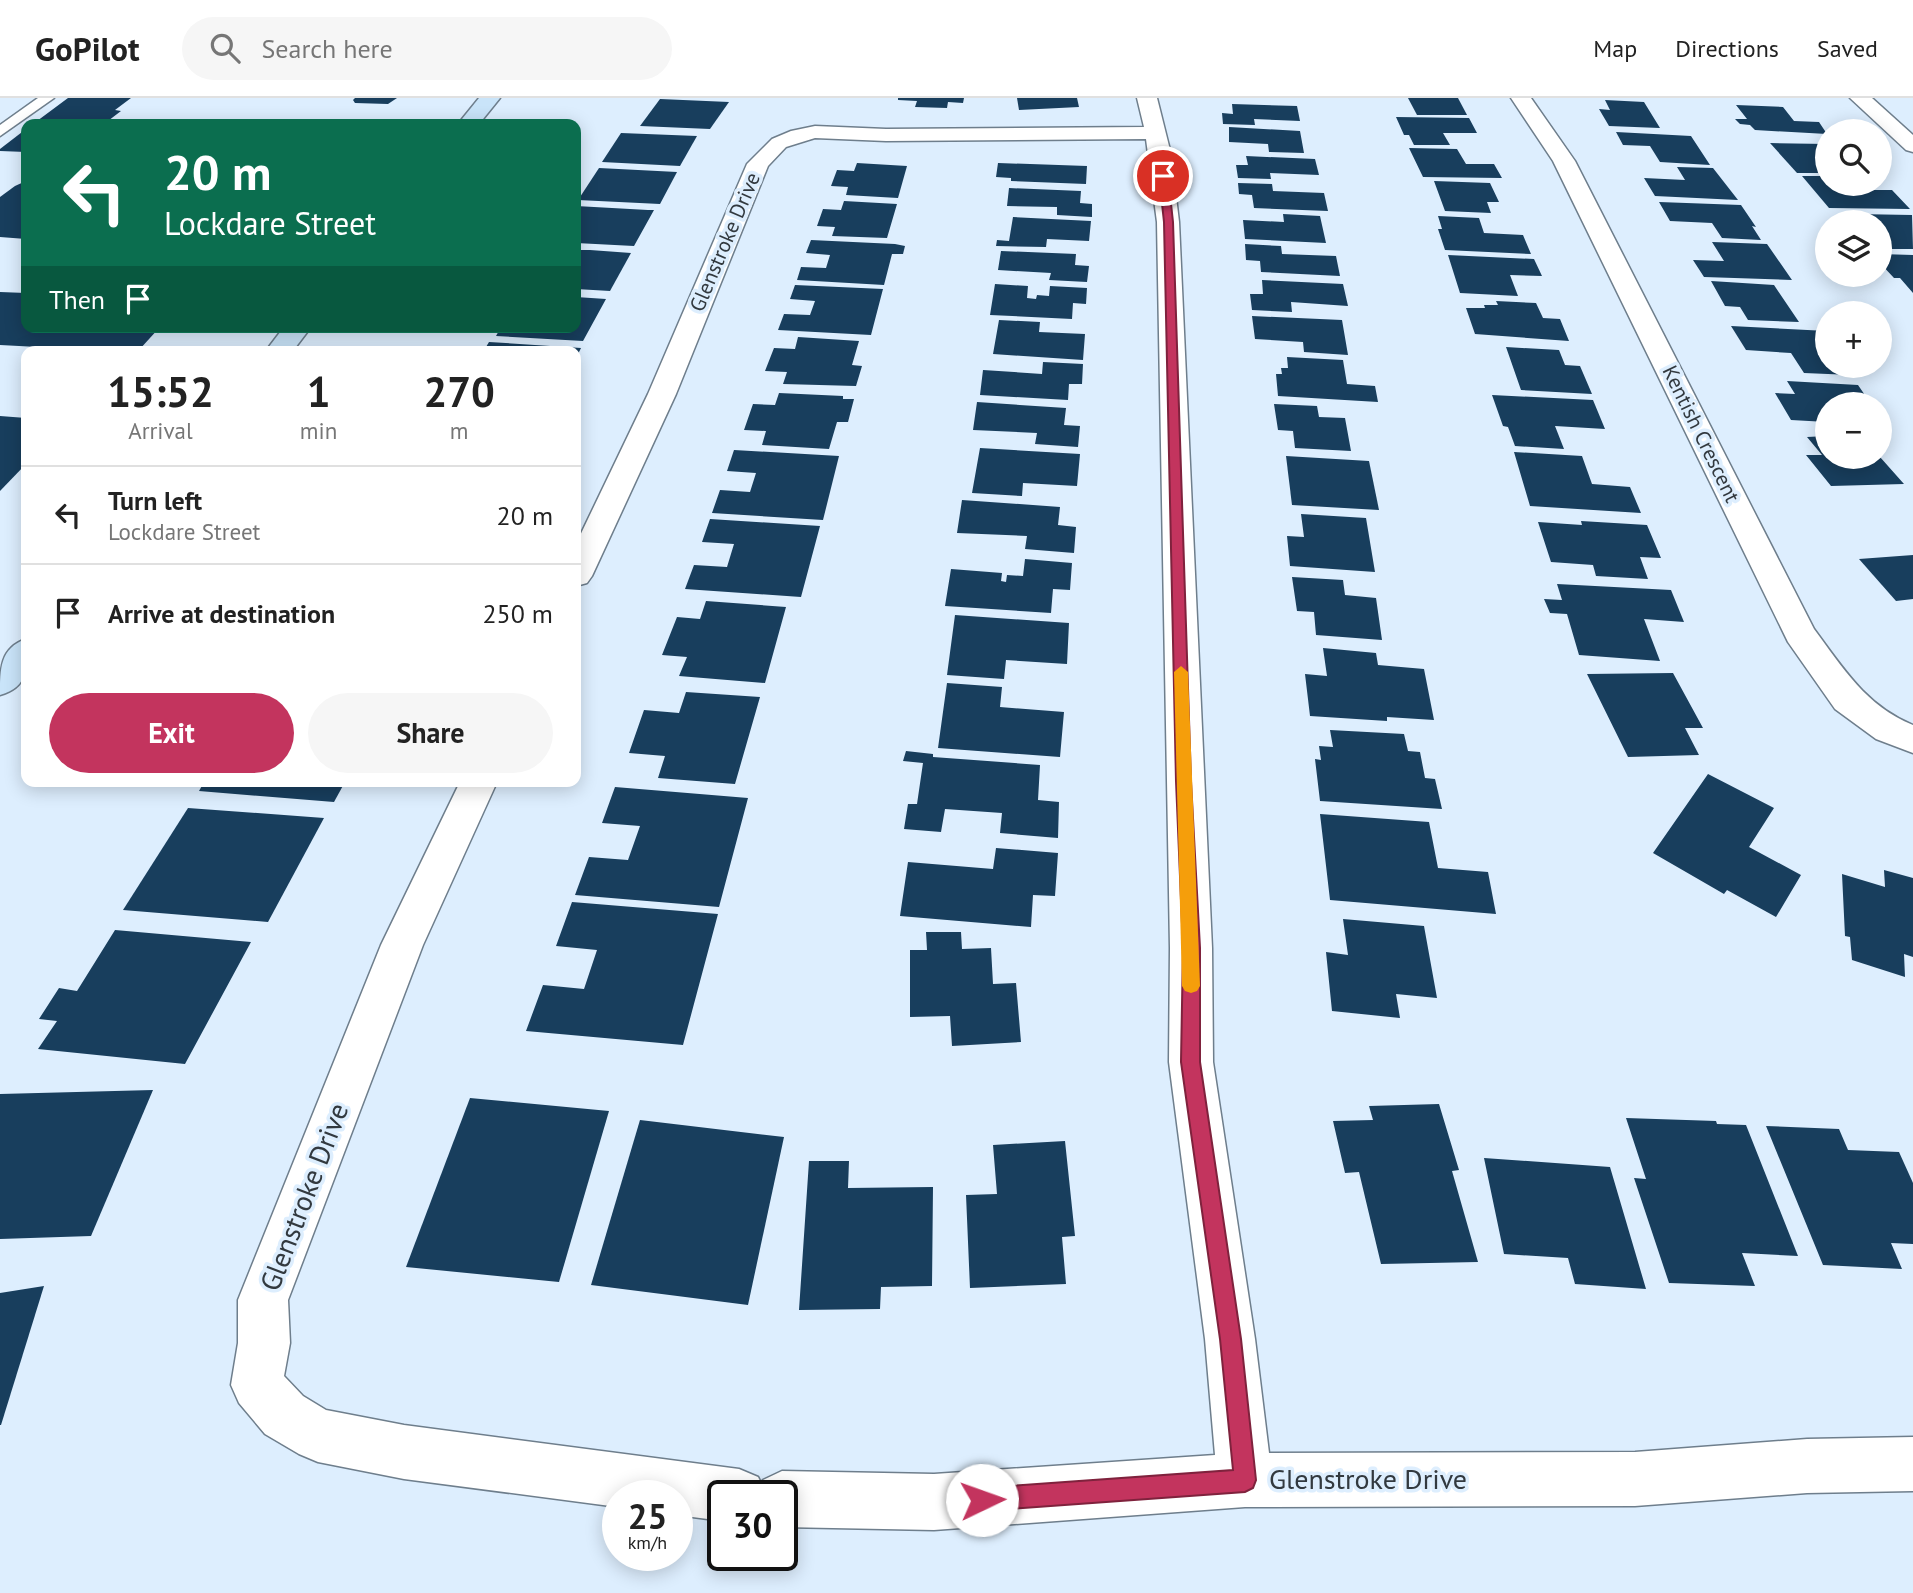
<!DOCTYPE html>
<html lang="en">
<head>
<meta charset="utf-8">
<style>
  body { margin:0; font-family:"PT Sans",sans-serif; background:#f6f6f6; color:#222; height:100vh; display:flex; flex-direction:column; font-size:26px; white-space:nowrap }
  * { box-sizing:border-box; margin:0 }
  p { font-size:23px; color:#767676 }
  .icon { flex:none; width:38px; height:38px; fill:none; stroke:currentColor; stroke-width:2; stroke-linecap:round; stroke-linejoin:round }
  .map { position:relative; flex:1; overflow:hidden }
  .side { position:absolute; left:21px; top:248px; width:560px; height:441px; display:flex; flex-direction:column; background:#fff; border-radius:14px; box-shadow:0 4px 18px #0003 }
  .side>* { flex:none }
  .banner { position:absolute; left:21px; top:21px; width:560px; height:214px; border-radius:14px; box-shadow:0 4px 18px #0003; background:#0b6e4f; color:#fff; overflow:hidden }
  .controls { position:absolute; left:1815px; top:21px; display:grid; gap:14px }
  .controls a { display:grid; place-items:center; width:77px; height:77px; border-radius:50%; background:#fff; box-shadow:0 4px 18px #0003; font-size:35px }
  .speed { position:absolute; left:602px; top:1382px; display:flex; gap:14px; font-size:35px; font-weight:700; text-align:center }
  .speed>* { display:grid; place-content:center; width:91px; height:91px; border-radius:50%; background:#fff; box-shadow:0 4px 18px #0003; line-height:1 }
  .speed small { font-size:18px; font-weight:400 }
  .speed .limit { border:4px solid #111; border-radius:10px; background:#fff; color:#111 }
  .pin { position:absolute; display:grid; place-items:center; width:60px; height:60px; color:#fff; margin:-30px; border:4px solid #fff; border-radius:50%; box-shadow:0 2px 7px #0007 }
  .me { position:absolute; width:77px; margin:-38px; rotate:87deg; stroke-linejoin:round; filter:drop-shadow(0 0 5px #0008) }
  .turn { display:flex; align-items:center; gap:24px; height:147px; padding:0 28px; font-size:32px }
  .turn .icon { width:91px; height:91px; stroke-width:2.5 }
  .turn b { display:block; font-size:49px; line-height:60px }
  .then { display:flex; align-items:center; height:66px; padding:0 28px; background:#0003; gap:14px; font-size:26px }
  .eta { display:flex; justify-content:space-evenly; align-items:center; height:119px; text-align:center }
  .eta b { font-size:42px; font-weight:700; line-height:49px }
  .button { display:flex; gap:14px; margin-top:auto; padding:14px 28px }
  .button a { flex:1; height:80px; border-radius:42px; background:#c3345e; color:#fff; font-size:28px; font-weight:700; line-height:80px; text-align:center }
  .button a+a { background:#f6f6f6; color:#222 }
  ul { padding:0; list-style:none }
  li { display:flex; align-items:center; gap:21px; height:98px; padding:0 28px; border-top:2px solid #e0e0e0 }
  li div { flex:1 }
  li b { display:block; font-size:26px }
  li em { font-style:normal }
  header { display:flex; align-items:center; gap:42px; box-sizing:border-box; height:98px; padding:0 35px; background:#fff; border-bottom:2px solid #e0e0e0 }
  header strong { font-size:33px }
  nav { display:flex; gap:38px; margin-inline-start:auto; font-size:24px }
  .search { width:490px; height:63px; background:#f6f6f6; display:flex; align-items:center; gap:18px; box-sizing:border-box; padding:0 24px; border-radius:38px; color:#767676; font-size:26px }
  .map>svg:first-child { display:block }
  .building { fill:#183e5d }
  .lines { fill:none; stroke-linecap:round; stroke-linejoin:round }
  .service-casing { stroke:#6e7e8c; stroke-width:3 }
  .minor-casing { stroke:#6e7e8c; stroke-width:3 }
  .secondary-casing { stroke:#6e7e8c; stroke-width:3 }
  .service { fill:#fff; fill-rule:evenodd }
  .minor { fill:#fff; fill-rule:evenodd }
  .secondary { fill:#c9e4f9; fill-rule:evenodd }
  .route { fill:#c3345e; stroke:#7f223d; stroke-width:2 }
  .slow { fill:#f59e0b }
  .labels { text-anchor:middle; stroke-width:7; stroke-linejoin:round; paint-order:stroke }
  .far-street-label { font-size:21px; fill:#32393f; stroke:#ddeefe }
  .near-street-label { font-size:28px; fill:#32393f; stroke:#ddeefe }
</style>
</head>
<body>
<header>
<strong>GoPilot</strong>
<div class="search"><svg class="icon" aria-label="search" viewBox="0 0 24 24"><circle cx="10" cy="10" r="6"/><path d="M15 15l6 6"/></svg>Search here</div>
<nav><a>Map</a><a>Directions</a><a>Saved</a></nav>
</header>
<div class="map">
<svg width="1913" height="1495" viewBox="0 0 1913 1495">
  <rect width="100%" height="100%" fill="#ddeefe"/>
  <g class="building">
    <polygon points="68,0 131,0 115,12 121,13 104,26 33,26"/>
    <polygon points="355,0 397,0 388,6 355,5 353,2"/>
    <polygon points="898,0 964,0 963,5 948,4 947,10 915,9 917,3 898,2"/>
    <polygon points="1017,0 1077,0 1079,9 1019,12"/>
    <polygon points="1408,0 1458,0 1467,17 1417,17"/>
    <polygon points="660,1 729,4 710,31 640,28"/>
    <polygon points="1605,2 1644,4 1660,30 1609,28 1599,11 1610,12"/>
    <polygon points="1232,6 1297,8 1300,23 1254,21 1255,27 1223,26 1222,15 1233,16"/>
    <polygon points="1736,7 1783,9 1794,23 1819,24 1827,36 1755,32 1750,27 1740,26 1735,21 1747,21"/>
    <polygon points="1396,19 1469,20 1477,35 1443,35 1450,47 1414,47 1409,37 1404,37"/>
    <polygon points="1229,29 1300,33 1304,55 1269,54 1268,46 1229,44"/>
    <polygon points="26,31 26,54 0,53 0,51"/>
    <polygon points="1616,34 1691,38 1710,67 1660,64 1650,48 1623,47"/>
    <polygon points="621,35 697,38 680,68 602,64"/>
    <polygon points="1770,45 1827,46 1827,75 1797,75"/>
    <polygon points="1409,50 1457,51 1466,66 1494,66 1502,80 1423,79"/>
    <polygon points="1246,58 1315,61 1319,77 1270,75 1271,81 1238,80 1236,67 1248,67"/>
    <polygon points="857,65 907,68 898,100 846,97 848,89 831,88 837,72 854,73"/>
    <polygon points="998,65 1087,68 1086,86 1011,83 1011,80 996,79"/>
    <polygon points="1677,69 1713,70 1738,102 1655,98 1644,80 1685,82"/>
    <polygon points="599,70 677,74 660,106 578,102"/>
    <polygon points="1802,78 1827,78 1827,86 1845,86 1851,92 1892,92 1910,111 1829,110"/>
    <polygon points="26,83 26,141 0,139 0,99 15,88"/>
    <polygon points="1434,83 1490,85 1499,104 1487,104 1491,115 1445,113"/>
    <polygon points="1238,85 1272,86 1273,93 1324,95 1328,113 1254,110 1252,97 1239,96"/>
    <polygon points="1009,90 1081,93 1080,105 1092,106 1092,119 1057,117 1057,109 1007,108"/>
    <polygon points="844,103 897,106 887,140 832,138 835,129 817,128 823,111 841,112"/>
    <polygon points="1659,104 1741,107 1756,129 1752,128 1761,142 1722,140 1712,125 1670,123"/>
    <polygon points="576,108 648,112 654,112 634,148 576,145"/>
    <polygon points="1283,116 1320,118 1326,145 1245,141 1243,122 1284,124"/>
    <polygon points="1855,116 1912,117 1913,151 1888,151 1880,142 1880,124 1863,124"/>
    <polygon points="1438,118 1479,120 1484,135 1523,137 1531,156 1445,152 1438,131 1442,131"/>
    <polygon points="1013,119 1091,123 1089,143 1047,141 1046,149 996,148 997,142 1009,143"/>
    <polygon points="811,142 895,146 905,148 903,156 892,156 884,187 797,182 801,169 826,170 830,157 806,155"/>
    <polygon points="1712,144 1767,146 1792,182 1704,179 1693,162 1724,163"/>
    <polygon points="1245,146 1281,148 1282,156 1336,158 1340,178 1261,174 1260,163 1246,162"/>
    <polygon points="576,152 590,152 631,155 610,193 576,191"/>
    <polygon points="1001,153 1076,156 1075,167 1089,168 1087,184 1049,182 1051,175 998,172"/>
    <polygon points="1880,156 1913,157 1913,195 1900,180 1894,180 1880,165"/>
    <polygon points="1448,157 1534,161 1542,178 1510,177 1518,198 1460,195"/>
    <polygon points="1262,182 1343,186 1348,208 1291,204 1292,214 1252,212 1250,196 1263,196"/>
    <polygon points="1711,183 1774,187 1799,224 1748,222 1740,209 1725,208"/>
    <polygon points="995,186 1028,188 1027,200 1036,201 1037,197 1049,198 1050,188 1087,190 1086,206 1073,205 1072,221 990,217"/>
    <polygon points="795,187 883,191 871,237 778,232 784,216 810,217 815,203 790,201"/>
    <polygon points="0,194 26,195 26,229 160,229 139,252 133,254 0,247"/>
    <polygon points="576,199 606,201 583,243 496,238 501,229 576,229"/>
    <polygon points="1496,203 1536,205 1543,220 1560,221 1569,243 1475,236 1466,210 1485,210 1484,207 1498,207"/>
    <polygon points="1252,218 1342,222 1348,257 1304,254 1303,244 1255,241"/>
    <polygon points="999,222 1040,224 1039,234 1085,236 1083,262 993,256"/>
    <polygon points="1731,228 1827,233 1827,268 1846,268 1852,277 1804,275 1791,255 1746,252"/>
    <polygon points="798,239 859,243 852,267 862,268 856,288 783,286 787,274 765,273 774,250 795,251"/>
    <polygon points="489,244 581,250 576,260 576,254 483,254"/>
    <polygon points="1506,249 1559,252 1565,267 1580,268 1592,296 1521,292"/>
    <polygon points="1287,259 1343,262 1347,286 1375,288 1378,304 1278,298 1276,276 1282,276 1281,270 1288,270"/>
    <polygon points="1043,264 1083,266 1082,286 1069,286 1068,302 980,297 983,272 1042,276"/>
    <polygon points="1787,283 1858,287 1871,306 1827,306 1827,324 1791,322 1775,295 1795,296"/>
    <polygon points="779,295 843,298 843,301 854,301 848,324 837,324 829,351 762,347 766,333 744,332 753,306 775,307"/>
    <polygon points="1492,297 1593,302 1605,331 1555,328 1564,351 1515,348 1508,329 1503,328"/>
    <polygon points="977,304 1066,310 1064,327 1080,328 1078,349 1035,346 1037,335 973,332"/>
    <polygon points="1274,306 1317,308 1319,319 1345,320 1351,353 1295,350 1293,333 1278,332"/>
    <polygon points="0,318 26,320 26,366 0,393"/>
    <polygon points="1827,338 1827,359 1880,359 1904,386 1831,388 1806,357 1822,357 1807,339"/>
    <polygon points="980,350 1080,356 1077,388 1023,385 1022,398 972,395"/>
    <polygon points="734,352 839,358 823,422 712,415 720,392 750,394 756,375 727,373"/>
    <polygon points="1514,354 1582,358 1592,386 1630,389 1641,415 1530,408"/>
    <polygon points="1286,358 1369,363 1379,412 1292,407"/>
    <polygon points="962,402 1060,409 1058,427 1076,429 1074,455 1025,451 1027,438 957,435"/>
    <polygon points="1301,416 1366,420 1375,474 1290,468 1287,438 1304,439"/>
    <polygon points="710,421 820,428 801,499 685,491 694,467 727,469 734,446 702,444"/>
    <polygon points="1581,423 1647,427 1661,460 1640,459 1648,481 1596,478 1593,467 1551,464 1538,424 1582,427"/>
    <polygon points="1913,457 1913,501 1896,503 1859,461"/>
    <polygon points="1025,461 1072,465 1070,492 1053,491 1051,515 945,508 951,471 1002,475 1001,483 1006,484 1007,477 1023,478"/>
    <polygon points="1292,479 1343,482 1345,497 1376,500 1382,542 1316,537 1314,514 1297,513"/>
    <polygon points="1557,486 1671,492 1684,524 1644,521 1660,563 1579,557 1567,516 1550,515 1544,501 1562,502"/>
    <polygon points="706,503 786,509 765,585 679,578 687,559 662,557 677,519 700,521"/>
    <polygon points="955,517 1069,525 1067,566 1006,562 1004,581 947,577"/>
    <polygon points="1323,550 1376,555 1378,567 1424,571 1434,622 1387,619 1387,623 1310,618 1305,576 1327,578"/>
    <polygon points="1673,575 1703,630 1685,630 1699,657 1628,659 1587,576"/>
    <polygon points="947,585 1002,589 1000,609 1064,614 1060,659 938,650"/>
    <polygon points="686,594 760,599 735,686 658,680 665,658 629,655 644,612 679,615"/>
    <polygon points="1330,632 1404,636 1408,653 1420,654 1425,680 1435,681 1442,711 1320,703 1315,661 1321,662 1319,648 1333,649"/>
    <polygon points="906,653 933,656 933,659 1040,667 1038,702 1059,704 1058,740 1000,735 1002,715 945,711 941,734 904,731 908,706 917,706 923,665 903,663"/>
    <polygon points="1708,676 1774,710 1749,749 1801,777 1776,819 1727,792 1724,796 1653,755"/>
    <polygon points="204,684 345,684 334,704 199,693"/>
    <polygon points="615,689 748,700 719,809 575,797 589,759 628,762 640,728 602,725"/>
    <polygon points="188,710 324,720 268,824 123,812"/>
    <polygon points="1320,716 1429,724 1438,770 1488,774 1496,816 1330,802"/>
    <polygon points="996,750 1058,755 1055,798 1033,797 1031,829 900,818 908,764 993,771"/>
    <polygon points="1884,772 1913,780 1913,859 1904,856 1905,879 1852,862 1850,839 1845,838 1842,776 1885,789"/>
    <polygon points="572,804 718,816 683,947 526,933 543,887 584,891 597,852 556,848"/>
    <polygon points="1343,821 1424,828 1437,900 1396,896 1400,920 1332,913 1326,854 1348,857"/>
    <polygon points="115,832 251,844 185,966 38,951 57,923 39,921 59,890 77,893"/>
    <polygon points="926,834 961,834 962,851 991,850 993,886 1016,885 1021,944 952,948 950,918 910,919 910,852 927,852"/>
    <polygon points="153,992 91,1138 0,1141 0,996"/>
    <polygon points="470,1000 609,1013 559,1184 406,1169"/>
    <polygon points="1439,1006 1459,1072 1452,1073 1478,1164 1381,1166 1359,1074 1345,1075 1333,1023 1373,1022 1369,1008"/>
    <polygon points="1626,1020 1716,1023 1717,1026 1746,1027 1798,1158 1742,1155 1755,1188 1669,1185 1634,1080 1646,1081"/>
    <polygon points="640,1022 784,1039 748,1207 591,1187"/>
    <polygon points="1766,1028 1839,1031 1848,1052 1899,1054 1913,1085 1913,1146 1891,1145 1902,1171 1823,1167"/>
    <polygon points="1065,1043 1075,1138 1062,1139 1066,1186 970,1190 966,1097 997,1096 993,1047"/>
    <polygon points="1484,1060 1610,1069 1646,1191 1575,1186 1568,1160 1504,1156"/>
    <polygon points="809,1063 849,1063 848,1090 933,1089 932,1188 881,1189 880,1211 799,1212"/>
    <polygon points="44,1188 1,1327 0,1327 0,1195"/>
  </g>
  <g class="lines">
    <g class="service-casing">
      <polygon id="service" points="38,0 54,0 0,38 0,27"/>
    </g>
    <g class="minor-casing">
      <g id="minor">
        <polygon points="1137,0 1157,0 1171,56 1179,124 1212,850 1213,964 1255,1241 1269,1355 1635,1354 1807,1341 1913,1339 1913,1393 1807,1395 1635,1408 1245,1409 934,1432 782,1429 782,1398 723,1398 723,1423 677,1417 677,1398 618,1398 618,1409 404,1381 318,1364 299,1356 265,1336 239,1305 231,1287 238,1245 238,1202 381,847 460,684 497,684 423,847 288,1202 290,1245 284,1278 303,1298 326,1312 404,1327 739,1371 758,1379 761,1385 763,1382 782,1373 934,1376 1215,1357 1205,1241 1169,964 1170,850 1157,124 1146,41 886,43 815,40 786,49 768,68 676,296 592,478 587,485 576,488 576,446 648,296 747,66 772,41 791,33 815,28 886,31 1144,29"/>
        <path d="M1511,0H1531L1575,63L1814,531C1843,570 1866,608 1913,627V655L1876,641L1835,611L1788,544L1553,63Z"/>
        <polygon points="1850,0 1872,0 1913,37 1913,54 1906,52"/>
      </g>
    </g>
    <g class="secondary-casing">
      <g id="secondary">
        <polygon points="479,0 500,0 479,26 458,26"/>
        <polygon points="284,229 311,229 292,254 265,254"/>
        <path d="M26,541C27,567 30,589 0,597C0,571 0,550 26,541Z"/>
      </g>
    </g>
    <use href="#service" class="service"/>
    <use href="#minor" class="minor"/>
    <use href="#secondary" class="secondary"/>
  </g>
  <polygon class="route" points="1163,76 1168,78 1173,124 1191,683 1200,850 1200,964 1241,1241 1256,1382 1253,1390 1245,1394 982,1413 974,1410 970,1402 974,1394 982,1390 1233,1372 1220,1241 1181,964 1183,850 1176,683 1164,124 1159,78"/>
  <polygon class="slow" points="1181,568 1188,574 1200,888 1197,893 1191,895 1185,893 1182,888 1174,574"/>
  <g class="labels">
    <g class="far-street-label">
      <text transform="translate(725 144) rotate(-67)" y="7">Glenstroke Drive</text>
      <text transform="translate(1701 336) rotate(64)" y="7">Kentish Crescent</text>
    </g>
    <g class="near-street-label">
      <text transform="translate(304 1099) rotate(-69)" y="10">Glenstroke Drive</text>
      <text x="1368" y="1391">Glenstroke Drive</text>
    </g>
  </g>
</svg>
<div class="controls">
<a><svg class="icon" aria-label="search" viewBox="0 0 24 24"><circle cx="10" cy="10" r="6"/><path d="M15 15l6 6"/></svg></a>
<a><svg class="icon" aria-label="layers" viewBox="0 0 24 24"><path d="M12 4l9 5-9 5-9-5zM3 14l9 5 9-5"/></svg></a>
<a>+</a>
<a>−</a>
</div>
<div class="speed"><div>25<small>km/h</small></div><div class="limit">30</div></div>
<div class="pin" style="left:1163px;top:78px;background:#d93025"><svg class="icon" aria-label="arrive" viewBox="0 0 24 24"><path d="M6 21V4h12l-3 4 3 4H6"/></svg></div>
<svg class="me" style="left:982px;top:1402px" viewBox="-20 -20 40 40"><circle r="19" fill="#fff"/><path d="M0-13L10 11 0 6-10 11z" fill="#c3345e"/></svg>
<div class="banner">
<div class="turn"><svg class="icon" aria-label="left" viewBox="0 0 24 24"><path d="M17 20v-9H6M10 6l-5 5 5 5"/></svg><div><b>20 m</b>Lockdare Street</div></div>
<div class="then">Then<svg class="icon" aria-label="arrive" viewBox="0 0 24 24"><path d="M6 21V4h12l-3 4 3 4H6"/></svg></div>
</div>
<section class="side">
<div class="eta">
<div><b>15:52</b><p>Arrival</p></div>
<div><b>1</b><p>min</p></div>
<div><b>270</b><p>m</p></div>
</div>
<ul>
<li><svg class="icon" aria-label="left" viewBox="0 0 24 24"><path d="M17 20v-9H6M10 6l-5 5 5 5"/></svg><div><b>Turn left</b><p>Lockdare Street</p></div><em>20 m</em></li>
<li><svg class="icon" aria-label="arrive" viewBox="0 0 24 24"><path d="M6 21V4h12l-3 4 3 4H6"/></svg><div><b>Arrive at destination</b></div><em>250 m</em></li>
</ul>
<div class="button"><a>Exit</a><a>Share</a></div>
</section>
</div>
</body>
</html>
